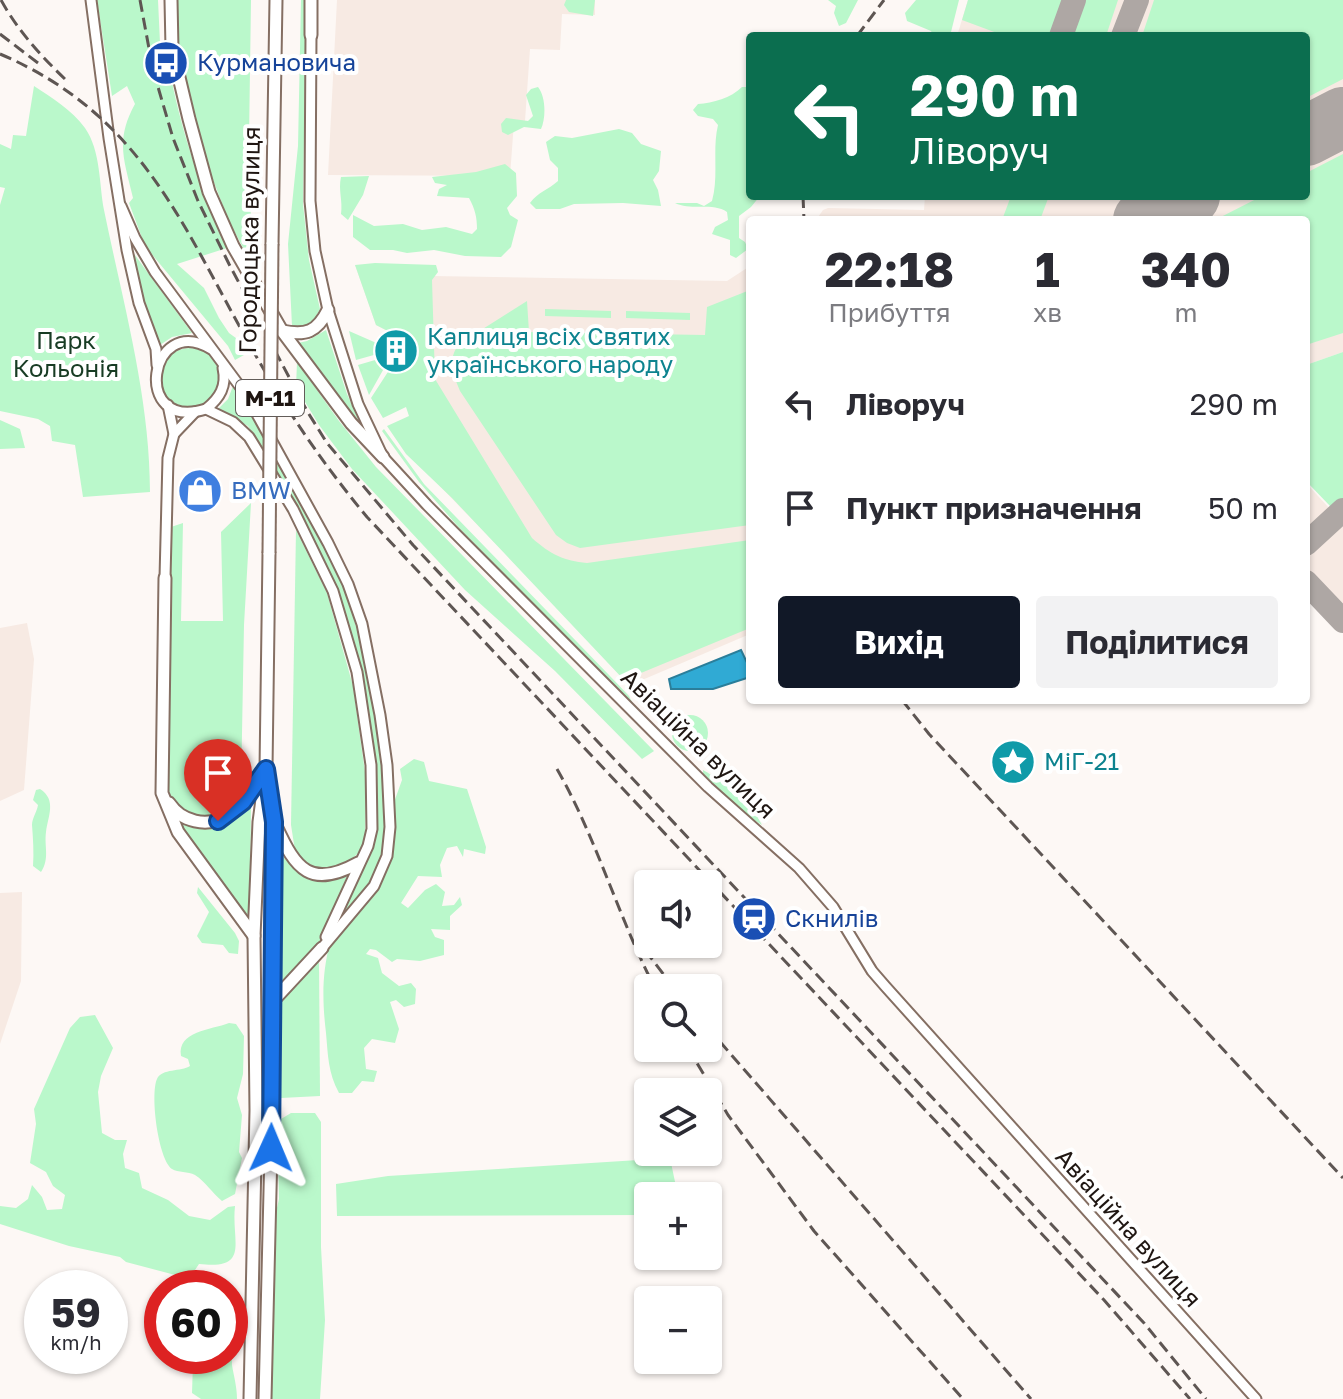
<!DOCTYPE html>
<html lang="uk">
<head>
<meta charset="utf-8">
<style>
  body { margin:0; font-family:"Golos Text",sans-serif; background:#f2f2f3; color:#2b2b33; height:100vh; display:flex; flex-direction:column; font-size:30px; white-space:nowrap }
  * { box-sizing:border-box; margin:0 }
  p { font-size:26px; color:#7c7c81 }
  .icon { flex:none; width:44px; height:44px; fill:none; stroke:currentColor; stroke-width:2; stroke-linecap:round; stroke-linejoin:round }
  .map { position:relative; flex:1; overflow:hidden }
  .details { position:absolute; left:746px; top:216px; width:564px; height:488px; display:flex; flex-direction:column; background:#fff; border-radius:8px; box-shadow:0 2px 6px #0004 }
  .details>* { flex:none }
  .hud { position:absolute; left:746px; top:32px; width:564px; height:168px; border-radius:8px; box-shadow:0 2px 6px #0004; background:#0b6e4f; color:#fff; overflow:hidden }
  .tools { position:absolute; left:634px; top:870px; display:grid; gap:16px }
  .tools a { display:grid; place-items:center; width:88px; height:88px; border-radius:8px; background:#fff; box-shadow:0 2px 6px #0004; font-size:40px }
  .speed { position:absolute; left:24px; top:1270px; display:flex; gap:16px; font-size:40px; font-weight:700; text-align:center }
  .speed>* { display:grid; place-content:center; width:104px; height:104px; border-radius:50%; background:#fff; box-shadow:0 2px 6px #0004; line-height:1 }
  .speed small { font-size:20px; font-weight:400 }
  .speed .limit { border:12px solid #d22; background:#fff; color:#111 }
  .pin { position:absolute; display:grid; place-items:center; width:68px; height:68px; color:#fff; margin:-82px -34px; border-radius:50% 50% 50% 0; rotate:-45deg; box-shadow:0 0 8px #0007 }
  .pin .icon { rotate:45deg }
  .me { position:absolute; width:88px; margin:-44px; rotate:1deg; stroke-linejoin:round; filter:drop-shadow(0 0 6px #0008) }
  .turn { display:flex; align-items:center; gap:28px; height:168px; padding:0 32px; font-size:36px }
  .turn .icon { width:104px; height:104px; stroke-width:2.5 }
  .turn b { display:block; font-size:56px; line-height:68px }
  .eta { display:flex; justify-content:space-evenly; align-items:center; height:136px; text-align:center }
  .eta b { font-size:48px; font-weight:700; line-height:56px }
  .action { display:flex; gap:16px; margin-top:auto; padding:16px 32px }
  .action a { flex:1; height:92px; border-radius:8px; background:#111827; color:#fff; font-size:32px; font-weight:700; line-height:92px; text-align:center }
  .action a+a { background:#f2f2f3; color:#2b2b33 }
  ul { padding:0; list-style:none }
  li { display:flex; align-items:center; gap:24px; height:104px; padding:0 32px }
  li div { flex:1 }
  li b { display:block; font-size:30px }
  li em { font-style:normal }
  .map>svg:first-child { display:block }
  .built { fill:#f7eae3 }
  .green { fill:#baf8cb }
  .water { fill:#30aad4; stroke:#2b7e9a; stroke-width:2 }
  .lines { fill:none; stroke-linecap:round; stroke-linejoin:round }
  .taxiway { stroke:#aea7a4; stroke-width:24 }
  .runway { stroke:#aea7a4; stroke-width:60 }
  .tertiary-casing { stroke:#856f63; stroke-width:13 }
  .primary-casing { stroke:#856f63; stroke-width:15 }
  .tertiary { stroke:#fff; stroke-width:9 }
  .primary { stroke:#fff; stroke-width:11 }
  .rail { stroke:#5e5653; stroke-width:3; stroke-dasharray:12 6; stroke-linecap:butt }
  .primary-bridge-casing { stroke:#856f63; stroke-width:15; stroke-linecap:butt }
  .primary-bridge { stroke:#fff; stroke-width:11 }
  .route-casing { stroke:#114b97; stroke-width:20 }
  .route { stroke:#1a73e8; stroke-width:14 }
  .labels { text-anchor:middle; stroke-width:8; stroke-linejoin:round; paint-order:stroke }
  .shield { fill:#fff; stroke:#625c59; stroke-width:2 }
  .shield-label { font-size:22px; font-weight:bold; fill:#1f1612 }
  .transit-label { font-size:24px; fill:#164399; stroke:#fff; text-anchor:start }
  .street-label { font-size:24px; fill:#1f1612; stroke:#fff }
  .culture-label { font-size:24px; fill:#0d838f; stroke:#fff; text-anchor:start }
  .park-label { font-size:24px; fill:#183c24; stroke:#fff }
  .shop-label { font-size:24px; fill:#366cbe; stroke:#fff; text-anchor:start }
</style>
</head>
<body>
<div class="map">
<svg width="1343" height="1399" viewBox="0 0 1343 1399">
  <rect width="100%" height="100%" fill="#fdf8f5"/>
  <g class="built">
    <polygon points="337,0 595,0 595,15 562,14 560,50 530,49 525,121 514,122 510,176 328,175"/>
    <polygon points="968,0 1343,0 1343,352 1306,365 1306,220 816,220 823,210 828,208 924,210 925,196 1306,196 1306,36 957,36"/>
    <polygon points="355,265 432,276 727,281 750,266 750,634 628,686 624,679 562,612 432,478 395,375 415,345 376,325"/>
    <polygon points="1306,483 1329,508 1306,530"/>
    <polygon points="1343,519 1343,608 1306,567 1306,555"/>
    <polygon points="27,623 34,659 24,790 0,801 0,628"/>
    <polygon points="22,892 21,981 0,1044 0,893"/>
  </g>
  <g class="green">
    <path d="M97,0H158L160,43L166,48C176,117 199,185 227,248L177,264L204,288L219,318L229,333L240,341L244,355L235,360L228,346L145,246L129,203L133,198C124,160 115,140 135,104L127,86L112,96Z"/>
    <polygon points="177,0 251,0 249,140 252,265 228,219 210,172 180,61"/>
    <polygon points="301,0 306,0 303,204 309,260 320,309 313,322 300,328 292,326 288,244 298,146"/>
    <polygon points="566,0 595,0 593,16 569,12 564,5"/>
    <polygon points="858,0 846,23 839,26 834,13 836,6 828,0"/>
    <polygon points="916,0 959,0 950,36 930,36 933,35 931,31 907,21 905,13"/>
    <polygon points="968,0 1070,0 1056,36 1005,36 962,20"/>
    <polygon points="1079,0 1118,0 1106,36 1066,36"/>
    <polygon points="1154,0 1343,0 1343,79 1306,98 1306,36 1142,36"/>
    <path d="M34,86C52,98 72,110 85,128C101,151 99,184 104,210C123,303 150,397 150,492L83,497L75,445L52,441L50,426L38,419L0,411V205L5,188L0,187V144L11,149L13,135L26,136Z"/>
    <path d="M538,87C546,97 546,118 541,129L524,127L508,135L502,132L501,124L506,118L528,121L533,116L526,95L531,89Z"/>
    <path d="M742,87H750V196H760L751,207L739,216V238L745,242L748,249L736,258L730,255V240L712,234L715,227L728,220L727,212C713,202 691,211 675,203H697L704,206L712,201C719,176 712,150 718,125L713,119L698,116L693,110L698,104C713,103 731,98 742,87Z"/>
    <path d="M619,129L632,133L641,144L661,151L659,171L653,180L658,190L661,206L623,203L574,204L560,209H536L530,203C538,192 548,190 558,181V168L550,160L546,142L555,136L572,138Z"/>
    <polygon points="1343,154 1343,333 1306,345 1306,220 1215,220 1262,196 1306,196 1306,173"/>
    <path d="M505,164L516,173L517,196L507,208L510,215L518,220L511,247L501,257L465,256L434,250L407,253L393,250H370L353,237V215L374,226L403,224L422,230L446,227L472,234L477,229C477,217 475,209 469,198L437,196L439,189L447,185L435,183L432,177L476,172Z"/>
    <path d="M369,176L363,195L348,220L341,214C343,201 338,190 341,177Z"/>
    <polygon points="1011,196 1049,196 1040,220 1002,220"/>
    <polygon points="132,251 192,333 172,337 160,345 147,317"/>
    <path d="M375,263L436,265L438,272L432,280L435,379L532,538C550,554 564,561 587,563L750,540V628L624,680L452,498L406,454L387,426L409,416L406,407L383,418L371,398L395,361L404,363L415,345L376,325L355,265Z"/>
    <path d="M750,290V525L580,548L567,543L556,535L460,391C453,374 447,360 459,344L527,301L529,332L705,335L707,307Z"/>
    <polygon points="545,309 611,311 611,318 545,316"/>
    <polygon points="626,311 690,313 690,320 626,318"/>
    <polygon points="326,330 347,394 362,428 298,343 307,341"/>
    <polygon points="349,331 381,345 381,353 356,360"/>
    <circle cx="190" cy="378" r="30"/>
    <polygon points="1343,352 1343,502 1337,507 1331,507 1306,481 1306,365"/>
    <polygon points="382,358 387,363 369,395 358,365"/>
    <polygon points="297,362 339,421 376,467 654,751 642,759 555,671 465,590 352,469 319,425 296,387"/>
    <path d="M233,386C251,410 264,439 279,465C301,505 327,547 344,590C369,657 386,758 384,830L402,780L400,769L414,759L424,762L429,781L467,789L486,847L485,854L464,849L463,857L457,846L447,848L440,865L442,877L418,876L401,903L408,908L425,890L436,884L445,892L442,906L454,905L460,897L462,905L450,916V930L431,929L435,937L444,940V955L420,961L397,959L392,962L376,950L370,949L366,954L378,958L382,973L399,986L411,983L416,989L415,1004L404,1007L396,1000L390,1002L399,1029L395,1043L372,1039L364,1048L366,1069L377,1071L374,1082L362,1081L352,1093H339C328,1073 328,1055 326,1033C319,975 326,943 350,890C361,866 373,847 376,821L361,670L338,589L292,499L248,426L218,409L228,399Z"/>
    <polygon points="0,420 20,429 25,448 0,449"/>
    <polygon points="384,429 424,484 609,675 629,696 633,704 461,530 419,482 382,431"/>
    <path d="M251,503L244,625L241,788C233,818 195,827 174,802C167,794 168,781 168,770L171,527L183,523L181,621H223L221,532Z"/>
    <polygon points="296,530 327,593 353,686 366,779 365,838 361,851 343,866 325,871 304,863 296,857 291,825"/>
    <circle cx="690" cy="733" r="18"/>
    <path d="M703,770C724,782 751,803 762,825L741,812L703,776Z"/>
    <path d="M40,789C57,800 48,816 46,832C44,847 50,858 41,872L33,866C34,853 33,838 32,825C32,818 37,812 38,805L33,800L36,790Z"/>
    <path d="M251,804L250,918L191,843L177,820C209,835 225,826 251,804Z"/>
    <path d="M279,853C299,873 317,889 347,876L320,942L275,990Z"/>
    <polygon points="198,887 235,933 239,941 238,954 229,953 223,945 202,943 197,936 209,912 197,893"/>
    <polygon points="319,958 320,1096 281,1098 282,995"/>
    <path d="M95,1015L113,1048L101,1076L98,1092L102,1133L115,1140H127L123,1154L125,1168L139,1173L142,1188L168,1200L189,1216L210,1220L228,1207L235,1206C231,1242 251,1270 199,1264L191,1276L185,1281L179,1276L126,1262L120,1257L69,1246L0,1224V1206L16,1208L28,1199L32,1185L42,1197L47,1210L62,1209L65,1195L53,1186L46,1172L30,1163L36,1124L34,1109L70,1028L80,1017Z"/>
    <path d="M229,1023L236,1024L244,1036L243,1074L237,1098L242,1115L239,1152L242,1158L235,1194L222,1201C212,1193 206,1182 195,1175C188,1171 178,1173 172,1169C158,1159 150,1094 157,1079C162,1068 181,1072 190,1066L188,1059L181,1056C177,1031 211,1030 229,1023Z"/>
    <polygon points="291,1113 315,1113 321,1122 321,1247 325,1320 320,1399 271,1399 274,1221 279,1199 278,1153 281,1119"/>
    <polygon points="670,1158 678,1196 648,1196 648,1215 337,1216 336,1184 388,1176"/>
    <path d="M235,1314H240L241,1319C236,1333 231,1349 232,1365C234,1377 237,1387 237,1399H201L192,1393L193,1362L204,1361L211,1356H230V1326Z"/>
  </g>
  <polygon class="water" points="741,650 750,669 750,677 713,689 671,689 669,679"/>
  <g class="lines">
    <g class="taxiway">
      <polyline points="1061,36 1074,0"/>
      <polyline points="1123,36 1137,0"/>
      <polyline points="1306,544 1343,510"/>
      <polyline points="1306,582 1343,621"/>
    </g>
    <g class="runway">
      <polyline points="1306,136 1343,117"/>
      <polyline points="1143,220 1190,196"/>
    </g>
    <g class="tertiary-casing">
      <g id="tertiary">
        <polyline points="91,0 109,138 127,250 139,303 156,349 157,365"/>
        <polyline points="311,35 310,201 315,251 328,310 358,404 383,457 427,505 708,787 799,868 833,907 872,971 885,986 1256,1399"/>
        <polyline points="121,206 135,238 155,272 247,396 328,543 348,584 362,624 380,715 387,765 390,827 387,856 374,886 322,948"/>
        <path d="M211,349C149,311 130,433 206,409L233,422L249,437L293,509L333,591L357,672L371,765L372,829L368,846L326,937"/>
        <path d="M206,409C220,398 227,386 223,368"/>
        <polyline points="174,434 195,412"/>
        <polyline points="165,578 168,458 174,434 168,405"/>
      </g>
    </g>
    <g class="primary-casing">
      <g id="primary">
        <polyline points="171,0 172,48 189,119 209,192 233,246 282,331 351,423 383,457"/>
        <polyline points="311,0 311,35"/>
        <polyline points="272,244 276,0"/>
        <path d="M282,331C306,336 317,332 328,310"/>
        <polyline points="165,578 162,793 178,832 254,936"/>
        <path d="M169,803C176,813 183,818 195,821C228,829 247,797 263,773"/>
        <path d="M276,826C296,870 311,889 358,863"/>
        <polyline points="272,1002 322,948"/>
        <polyline points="250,1399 256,1110 254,936 259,822 266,769 269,553"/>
        <polyline points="265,1399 272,1108 274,822 268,782"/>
      </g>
    </g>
    <use href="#tertiary" class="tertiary"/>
    <use href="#primary" class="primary"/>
    <g class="rail">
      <path d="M1,0C18,31 41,56 66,80"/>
      <polyline points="140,0 153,70 173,138 198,201 229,264 307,411 327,443 413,545 1144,1323 1206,1399"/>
      <polyline points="0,34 38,63"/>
      <polyline points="857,36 884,0"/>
      <path d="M0,54C150,118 187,239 263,368C293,420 328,470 367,517L1104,1300L1190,1399"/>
      <polyline points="803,196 804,220"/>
      <polyline points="902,700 929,734 1343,1178"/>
      <path d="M557,769C597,839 618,917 655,988"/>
      <polyline points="645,950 674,988"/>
      <polyline points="708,1028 1031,1399"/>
      <polyline points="688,1048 728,1115 814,1231 963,1399"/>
    </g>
    <g class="primary-bridge-casing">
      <polyline id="primary-bridge" points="269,553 272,244"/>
    </g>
    <use href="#primary-bridge" class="primary-bridge"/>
  </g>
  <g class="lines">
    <g class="route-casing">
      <polyline id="route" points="218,821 243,802 266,769 274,822 271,1148"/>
    </g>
    <use href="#route" class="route"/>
  </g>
  <defs>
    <g id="bus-disc" transform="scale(2.3)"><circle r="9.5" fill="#1a4fb4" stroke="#fff"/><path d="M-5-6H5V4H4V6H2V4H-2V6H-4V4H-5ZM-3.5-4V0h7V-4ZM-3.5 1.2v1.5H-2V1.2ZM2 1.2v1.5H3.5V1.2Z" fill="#fff"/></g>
    <g id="building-disc" transform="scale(2.3)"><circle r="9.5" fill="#0f9aa8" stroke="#fff"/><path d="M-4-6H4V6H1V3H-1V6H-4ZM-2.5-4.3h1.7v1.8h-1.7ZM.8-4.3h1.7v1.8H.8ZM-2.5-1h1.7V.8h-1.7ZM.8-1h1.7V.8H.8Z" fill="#fff"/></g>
    <g id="shop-disc" transform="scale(2.3)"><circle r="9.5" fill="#3f7fe0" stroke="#fff"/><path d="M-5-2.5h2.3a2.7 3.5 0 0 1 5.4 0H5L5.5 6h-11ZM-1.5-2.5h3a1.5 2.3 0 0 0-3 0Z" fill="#fff"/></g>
    <g id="sight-disc" transform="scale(2.3)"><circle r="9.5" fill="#0f9aa8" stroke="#fff"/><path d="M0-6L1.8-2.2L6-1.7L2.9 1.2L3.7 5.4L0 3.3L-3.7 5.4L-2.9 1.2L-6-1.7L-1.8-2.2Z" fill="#fff"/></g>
    <g id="station-disc" transform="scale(2.3)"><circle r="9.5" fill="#1a4fb4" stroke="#fff"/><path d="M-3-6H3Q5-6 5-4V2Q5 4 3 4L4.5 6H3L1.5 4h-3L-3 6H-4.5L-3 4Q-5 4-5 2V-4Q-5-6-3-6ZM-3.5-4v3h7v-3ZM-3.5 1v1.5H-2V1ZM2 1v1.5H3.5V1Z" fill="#fff"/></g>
  </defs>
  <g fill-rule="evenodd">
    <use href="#bus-disc" x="166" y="63"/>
    <use href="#building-disc" x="396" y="351"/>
    <use href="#shop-disc" x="200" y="491"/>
    <use href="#sight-disc" x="1013" y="762"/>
    <use href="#station-disc" x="754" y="919"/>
  </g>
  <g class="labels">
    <rect class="shield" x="236" y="380" width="68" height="36" rx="6"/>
    <g class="shield-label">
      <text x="270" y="406">М-11</text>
    </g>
    <g class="transit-label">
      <text x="197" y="71">Курмановича</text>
      <text x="785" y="927">Скнилів</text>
    </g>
    <g class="street-label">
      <text transform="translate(250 240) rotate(-89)" y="8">Городоцька вулиця</text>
      <text transform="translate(698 744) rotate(44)" y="8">Авіаційна вулиця</text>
      <text transform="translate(1128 1228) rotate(48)" y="8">Авіаційна вулиця</text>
    </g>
    <g class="culture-label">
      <text x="427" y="345">Каплиця всіх Святих<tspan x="427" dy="28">українського народу</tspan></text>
      <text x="1044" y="770">МіГ-21</text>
    </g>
    <g class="park-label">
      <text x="66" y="349">Парк<tspan x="66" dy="28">Кольонія</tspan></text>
    </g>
    <g class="shop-label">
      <text x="231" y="499">BMW</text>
    </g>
  </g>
</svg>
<div class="tools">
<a><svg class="icon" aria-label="sound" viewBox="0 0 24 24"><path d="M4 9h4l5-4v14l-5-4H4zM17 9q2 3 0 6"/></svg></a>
<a><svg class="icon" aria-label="search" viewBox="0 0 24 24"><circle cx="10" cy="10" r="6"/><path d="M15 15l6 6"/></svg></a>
<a><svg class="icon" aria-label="layers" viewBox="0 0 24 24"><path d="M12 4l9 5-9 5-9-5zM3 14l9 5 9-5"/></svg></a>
<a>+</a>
<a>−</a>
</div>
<div class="speed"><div>59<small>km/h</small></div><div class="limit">60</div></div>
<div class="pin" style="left:218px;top:821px;background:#d93025"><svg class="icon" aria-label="arrive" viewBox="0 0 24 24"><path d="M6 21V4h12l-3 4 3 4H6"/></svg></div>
<svg class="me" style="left:271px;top:1148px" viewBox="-20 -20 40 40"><path d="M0-17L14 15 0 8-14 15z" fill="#1a73e8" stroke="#fff" stroke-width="4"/></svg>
<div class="hud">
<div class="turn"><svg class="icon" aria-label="left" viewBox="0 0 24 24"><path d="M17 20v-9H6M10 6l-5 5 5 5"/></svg><div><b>290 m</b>Ліворуч</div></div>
</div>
<section class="details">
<div class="eta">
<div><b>22:18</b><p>Прибуття</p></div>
<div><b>1</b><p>хв</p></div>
<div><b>340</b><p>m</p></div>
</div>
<ul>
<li><svg class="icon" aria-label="left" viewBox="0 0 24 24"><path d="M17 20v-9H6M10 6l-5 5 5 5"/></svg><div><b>Ліворуч</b></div><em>290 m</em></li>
<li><svg class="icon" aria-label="arrive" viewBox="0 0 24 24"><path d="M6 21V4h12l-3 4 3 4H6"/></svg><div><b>Пункт призначення</b></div><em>50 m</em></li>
</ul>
<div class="action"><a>Вихід</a><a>Поділитися</a></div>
</section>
</div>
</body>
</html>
